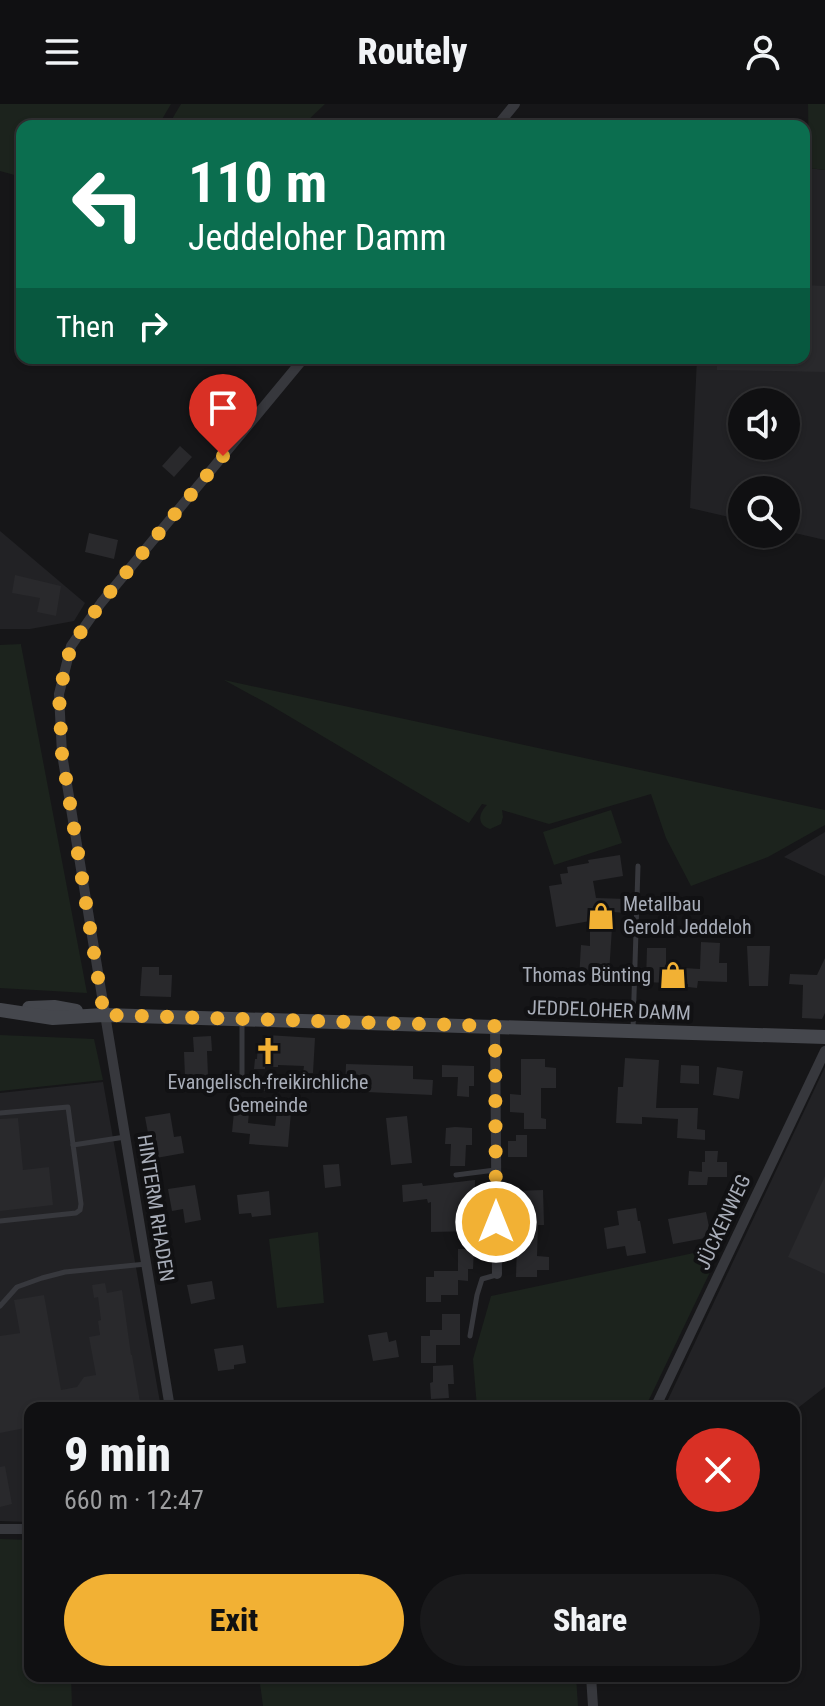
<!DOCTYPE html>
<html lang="en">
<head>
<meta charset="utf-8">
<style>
  body { margin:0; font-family:"Roboto Condensed",sans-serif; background:#19191b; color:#f1f3f6; height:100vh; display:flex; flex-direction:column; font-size:30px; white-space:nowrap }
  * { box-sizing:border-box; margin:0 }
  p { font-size:26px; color:#9c9d9f }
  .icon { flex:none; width:44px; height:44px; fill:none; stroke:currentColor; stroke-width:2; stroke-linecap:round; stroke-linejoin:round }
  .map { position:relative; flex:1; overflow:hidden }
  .sheet { position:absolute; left:24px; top:1298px; width:776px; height:280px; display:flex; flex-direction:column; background:#101012; border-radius:16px; box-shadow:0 2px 6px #0004,0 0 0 2px #303032 }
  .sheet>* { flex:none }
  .banner { position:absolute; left:16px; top:16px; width:794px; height:244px; border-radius:16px; box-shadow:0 2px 6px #0004,0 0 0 2px #303032; background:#0b6e4f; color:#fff; overflow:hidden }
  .tools { position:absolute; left:728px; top:284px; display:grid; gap:16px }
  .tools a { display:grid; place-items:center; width:72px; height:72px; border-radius:50%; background:#101012; box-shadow:0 2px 6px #0004,0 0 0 2px #303032; font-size:40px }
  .pin { position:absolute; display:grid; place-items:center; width:68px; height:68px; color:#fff; margin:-82px -34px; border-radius:50% 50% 50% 0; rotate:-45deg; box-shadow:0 0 8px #0007 }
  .pin .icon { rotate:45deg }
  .me { position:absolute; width:88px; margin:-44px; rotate:0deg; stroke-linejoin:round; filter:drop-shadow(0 0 6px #0008) }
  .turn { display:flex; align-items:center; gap:28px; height:168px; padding:0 40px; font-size:36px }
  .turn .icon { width:104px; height:104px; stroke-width:2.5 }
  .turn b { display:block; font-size:56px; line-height:68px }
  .then { display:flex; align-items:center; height:76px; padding:0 40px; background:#0003; gap:16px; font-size:30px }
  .round { display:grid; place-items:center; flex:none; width:84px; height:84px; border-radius:42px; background:#19191b }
  .head { display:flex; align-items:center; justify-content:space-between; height:136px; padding:0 40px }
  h1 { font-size:48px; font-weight:800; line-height:60px }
  .action { display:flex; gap:16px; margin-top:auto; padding:16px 40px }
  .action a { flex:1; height:92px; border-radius:48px; background:#f2b134; color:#111; font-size:32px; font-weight:800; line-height:92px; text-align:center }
  .action a+a { background:#19191b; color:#f1f3f6 }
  header { display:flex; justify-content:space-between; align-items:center; height:104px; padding:0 40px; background:#101012; font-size:36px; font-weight:800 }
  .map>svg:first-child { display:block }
  .built { fill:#222225; fill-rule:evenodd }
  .green { fill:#1c231d }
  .building { fill:#29292c }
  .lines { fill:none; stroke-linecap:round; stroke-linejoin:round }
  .lane { stroke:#37383d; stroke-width:5 }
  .street { stroke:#37383d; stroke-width:10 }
  .secondary { stroke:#45474d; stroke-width:14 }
  .route { stroke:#f2b134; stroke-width:14; stroke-dasharray:0 25.2 }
  .labels { text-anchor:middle; stroke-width:8; stroke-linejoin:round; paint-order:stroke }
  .poi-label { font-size:20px; fill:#a8adb8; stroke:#111113; text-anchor:start }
  .street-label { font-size:20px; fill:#a8adb8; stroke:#111113 }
</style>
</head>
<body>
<header><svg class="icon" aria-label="menu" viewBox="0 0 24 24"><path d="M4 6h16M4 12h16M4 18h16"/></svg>Routely<svg class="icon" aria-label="person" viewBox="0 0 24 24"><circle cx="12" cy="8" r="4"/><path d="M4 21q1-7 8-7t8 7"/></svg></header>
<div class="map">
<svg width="825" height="1602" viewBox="0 0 825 1602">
  <rect width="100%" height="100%" fill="#161618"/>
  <g class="built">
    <path d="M809,64L825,66V436L786,427V386H742V416L690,404L697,254H804V65ZM742,298H786V342H742Z"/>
    <polygon points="0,427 85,499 74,517 30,525 0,525"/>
    <polygon points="825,728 825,772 784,753"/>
    <polygon points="825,963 825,1283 794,1307 794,1304 664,1304"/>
    <polygon points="103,978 161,1304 30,1304 30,1418 0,1417 0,989"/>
  </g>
  <g class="green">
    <polygon points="0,0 171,0 158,22 22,22 22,73 0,67"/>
    <polygon points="181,0 325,0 302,22 168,22"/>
    <polygon points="808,0 825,0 825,66 809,64"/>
    <polygon points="21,540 21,541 87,889 0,884 0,541"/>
    <path d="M224,576L825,706V721L768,753L691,782L666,734L651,690L549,720L502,706L503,713L501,720L490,725C476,720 479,709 487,701L482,700L469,719L270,601Z"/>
    <polygon points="611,706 622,739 554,761 543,728"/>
    <polygon points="0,931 94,935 103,976 0,987"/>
    <polygon points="318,1128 324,1199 277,1204 269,1135"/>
    <polygon points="722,1143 645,1304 477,1304 473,1255 491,1192"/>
    <polygon points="0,1435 30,1436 30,1572 71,1572 72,1602 0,1602"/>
    <polygon points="259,1572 576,1572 578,1602 263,1602"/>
  </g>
  <g class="building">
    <polygon points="804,181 825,182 825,268 717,266 717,254 804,254"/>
    <polygon points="180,342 192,353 174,373 162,362"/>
    <polygon points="89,429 118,436 114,455 85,448"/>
    <polygon points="15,471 61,482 56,512 37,508 40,494 12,489"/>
    <polygon points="620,751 623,772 593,777 596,794 627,795 627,809 613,808 609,870 601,870 601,876 579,875 581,841 590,842 590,817 556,823 549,782 562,780 560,770 568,769 567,763 589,759 588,756"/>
    <polygon points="701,838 720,839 719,859 727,859 727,878 698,877 697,884 688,883 688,880 646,878 647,844 666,844 666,863 700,865"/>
    <polygon points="747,842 770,842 768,882 749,882"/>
    <polygon points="825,854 825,909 822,915 802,914 803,881 789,880 790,870 817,871"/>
    <polygon points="142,863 159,863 159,871 172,871 171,893 140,892"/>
    <polygon points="267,931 315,934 313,969 303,969 304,962 278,961 278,963 265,963 265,965 254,965 255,955 257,955 258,939 266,939"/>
    <polygon points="211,932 212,947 207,947 208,972 185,973 184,948 194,948 193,933"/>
    <polygon points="625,954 659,956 656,1004 698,1004 697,1025 705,1026 705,1036 677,1034 678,1015 642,1013 642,1020 616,1019 618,983 623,983"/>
    <polygon points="521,955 545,955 545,963 556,964 556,984 541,984 541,1014 546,1015 546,1025 524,1025 524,1009 510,1008 510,990 521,991"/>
    <polygon points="346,960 413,962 413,975 433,976 432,991 345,987"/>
    <polygon points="442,961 474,962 474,982 469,982 469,993 457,992 458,973 442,973"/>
    <polygon points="681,961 699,962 699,980 680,979"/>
    <polygon points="717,963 743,967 739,995 713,991"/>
    <polygon points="277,1007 291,1008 288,1043 249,1040 250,1030 232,1028 234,1008 249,1009 248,1019 275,1022"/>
    <polygon points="170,1009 174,1033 181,1032 184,1049 145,1056 143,1046 151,1045 145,1013"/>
    <polygon points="407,1012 412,1059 391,1061 386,1014"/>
    <polygon points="18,1014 23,1066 49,1063 53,1101 0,1107 0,1015"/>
    <polygon points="455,1023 472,1024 472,1041 466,1041 465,1062 450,1062 451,1040 445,1040 446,1024"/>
    <polygon points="516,1031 527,1031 527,1053 508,1053 508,1037 516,1037"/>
    <polygon points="705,1047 718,1047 717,1058 727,1058 727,1073 708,1073 707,1081 688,1081 689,1067 702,1068 702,1058 705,1058"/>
    <polygon points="339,1060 341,1082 325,1084 323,1061"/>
    <polygon points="825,1072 825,1170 788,1153"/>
    <polygon points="475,1076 474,1127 431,1128 431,1098 428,1099 427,1095 403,1098 402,1081 422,1079 423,1082"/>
    <polygon points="195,1081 201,1116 185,1119 183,1105 172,1107 168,1085"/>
    <polygon points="543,1086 544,1121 538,1121 537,1152 549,1153 549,1166 537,1166 537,1173 516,1173 517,1138 524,1138 523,1109 515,1109 514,1087"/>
    <polygon points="269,1087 271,1111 252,1113 251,1109 239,1110 237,1091"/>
    <polygon points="636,1104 638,1117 640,1117 646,1149 627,1152 625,1142 607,1145 604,1124 619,1121 617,1107"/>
    <polygon points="706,1108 711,1133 673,1140 668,1115"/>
    <polygon points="458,1145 474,1145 473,1165 468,1165 468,1177 458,1176 458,1191 441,1191 441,1198 426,1198 426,1173 434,1173 434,1167 458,1167"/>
    <polygon points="212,1177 215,1195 191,1200 187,1181"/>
    <polygon points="105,1179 107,1189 122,1186 131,1251 132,1251 141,1304 30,1304 30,1323 0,1329 0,1232 20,1229 14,1196 44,1191 61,1286 77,1283 84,1273 96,1271 89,1233 100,1231 98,1217 101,1216 98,1193 94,1194 92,1181"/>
    <polygon points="442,1210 460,1210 460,1241 436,1241 436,1259 421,1259 421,1232 430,1232 430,1226 442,1226"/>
    <polygon points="387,1228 389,1238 396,1236 399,1253 373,1257 368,1231"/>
    <polygon points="243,1241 246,1259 234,1261 234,1265 218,1267 214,1245"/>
    <polygon points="453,1261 454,1280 448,1280 449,1294 431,1295 430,1279 433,1278 433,1262"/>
    <polygon points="5,1362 12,1400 0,1403 0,1363"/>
  </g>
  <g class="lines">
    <g class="lane">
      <polyline points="242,916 242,984 282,985"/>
      <polyline points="633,925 638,762"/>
      <polyline points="0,1009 68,1003 81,1100 80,1106 76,1109 0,1117"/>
      <polyline points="73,1041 125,1033"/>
      <polyline points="456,1071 495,1066"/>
      <polyline points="0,1202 17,1183 42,1174 65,1168 146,1160"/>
      <polyline points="470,1232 477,1191 482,1175 496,1171"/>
    </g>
    <g class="street">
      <polyline points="497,22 515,0"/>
      <polyline points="495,922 497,1170"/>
      <polyline points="170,1304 62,650 59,590 71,542 101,499 304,254"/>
      <polyline points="655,1304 825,947"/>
      <polyline points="0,1425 30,1425"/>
      <polyline points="591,1572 593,1602"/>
    </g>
    <g class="secondary">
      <polyline points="29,904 54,903 76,907"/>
      <polyline points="0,906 53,914 104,911 825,933"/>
    </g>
  </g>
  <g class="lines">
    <polyline class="route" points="223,352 101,499 71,542 59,590 62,650 104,911 495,922 496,1118"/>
  </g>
  <defs>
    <g id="shop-bare" transform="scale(2.16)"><path d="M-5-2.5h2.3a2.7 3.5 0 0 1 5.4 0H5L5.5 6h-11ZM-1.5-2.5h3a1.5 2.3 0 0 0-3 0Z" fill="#f2b134" stroke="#111113" stroke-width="2.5" paint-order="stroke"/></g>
    <g id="church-bare" transform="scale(2.16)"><path d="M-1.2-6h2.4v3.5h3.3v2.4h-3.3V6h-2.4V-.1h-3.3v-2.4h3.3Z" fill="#f2b134" stroke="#111113" stroke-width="2.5" paint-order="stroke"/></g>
  </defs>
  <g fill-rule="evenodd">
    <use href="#shop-bare" x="601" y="812"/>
    <use href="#shop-bare" x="673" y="871"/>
    <use href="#church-bare" x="268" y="947"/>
  </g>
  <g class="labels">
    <g class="poi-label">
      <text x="623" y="807">Metallbau<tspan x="623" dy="23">Gerold Jeddeloh</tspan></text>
      <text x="651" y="878" text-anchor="end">Thomas Bünting</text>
      <text x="268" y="985" text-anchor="middle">Evangelisch-freikirchliche<tspan x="268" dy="23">Gemeinde</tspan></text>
    </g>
    <g class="street-label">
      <text transform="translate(609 906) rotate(2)" y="7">JEDDELOHER DAMM</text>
      <text transform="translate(156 1104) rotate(81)" y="7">HINTERM RHADEN</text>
      <text transform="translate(723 1118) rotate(-65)" y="7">JÜCKENWEG</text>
    </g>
  </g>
</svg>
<div class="tools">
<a><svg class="icon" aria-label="sound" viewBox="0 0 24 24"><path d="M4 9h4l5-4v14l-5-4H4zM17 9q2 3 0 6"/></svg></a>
<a><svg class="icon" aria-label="search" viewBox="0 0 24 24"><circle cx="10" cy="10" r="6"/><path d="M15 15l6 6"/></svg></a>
</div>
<div class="pin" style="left:223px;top:352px;background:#d93025"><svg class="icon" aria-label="arrive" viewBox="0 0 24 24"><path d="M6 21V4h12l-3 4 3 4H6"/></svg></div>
<svg class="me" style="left:496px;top:1118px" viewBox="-20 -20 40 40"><circle r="17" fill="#f2b134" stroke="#fff" stroke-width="3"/><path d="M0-11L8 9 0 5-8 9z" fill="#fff"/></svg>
<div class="banner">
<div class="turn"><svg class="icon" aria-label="left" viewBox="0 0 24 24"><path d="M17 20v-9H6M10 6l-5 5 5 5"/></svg><div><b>110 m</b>Jeddeloher Damm</div></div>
<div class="then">Then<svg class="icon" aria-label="right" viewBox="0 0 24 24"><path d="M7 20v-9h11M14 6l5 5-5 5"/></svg></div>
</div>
<section class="sheet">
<div class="head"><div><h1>9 min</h1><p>660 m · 12:47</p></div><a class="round" style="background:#d93025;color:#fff"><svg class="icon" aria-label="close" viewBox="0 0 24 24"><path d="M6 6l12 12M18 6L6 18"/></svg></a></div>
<div class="action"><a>Exit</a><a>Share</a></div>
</section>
</div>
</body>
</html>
